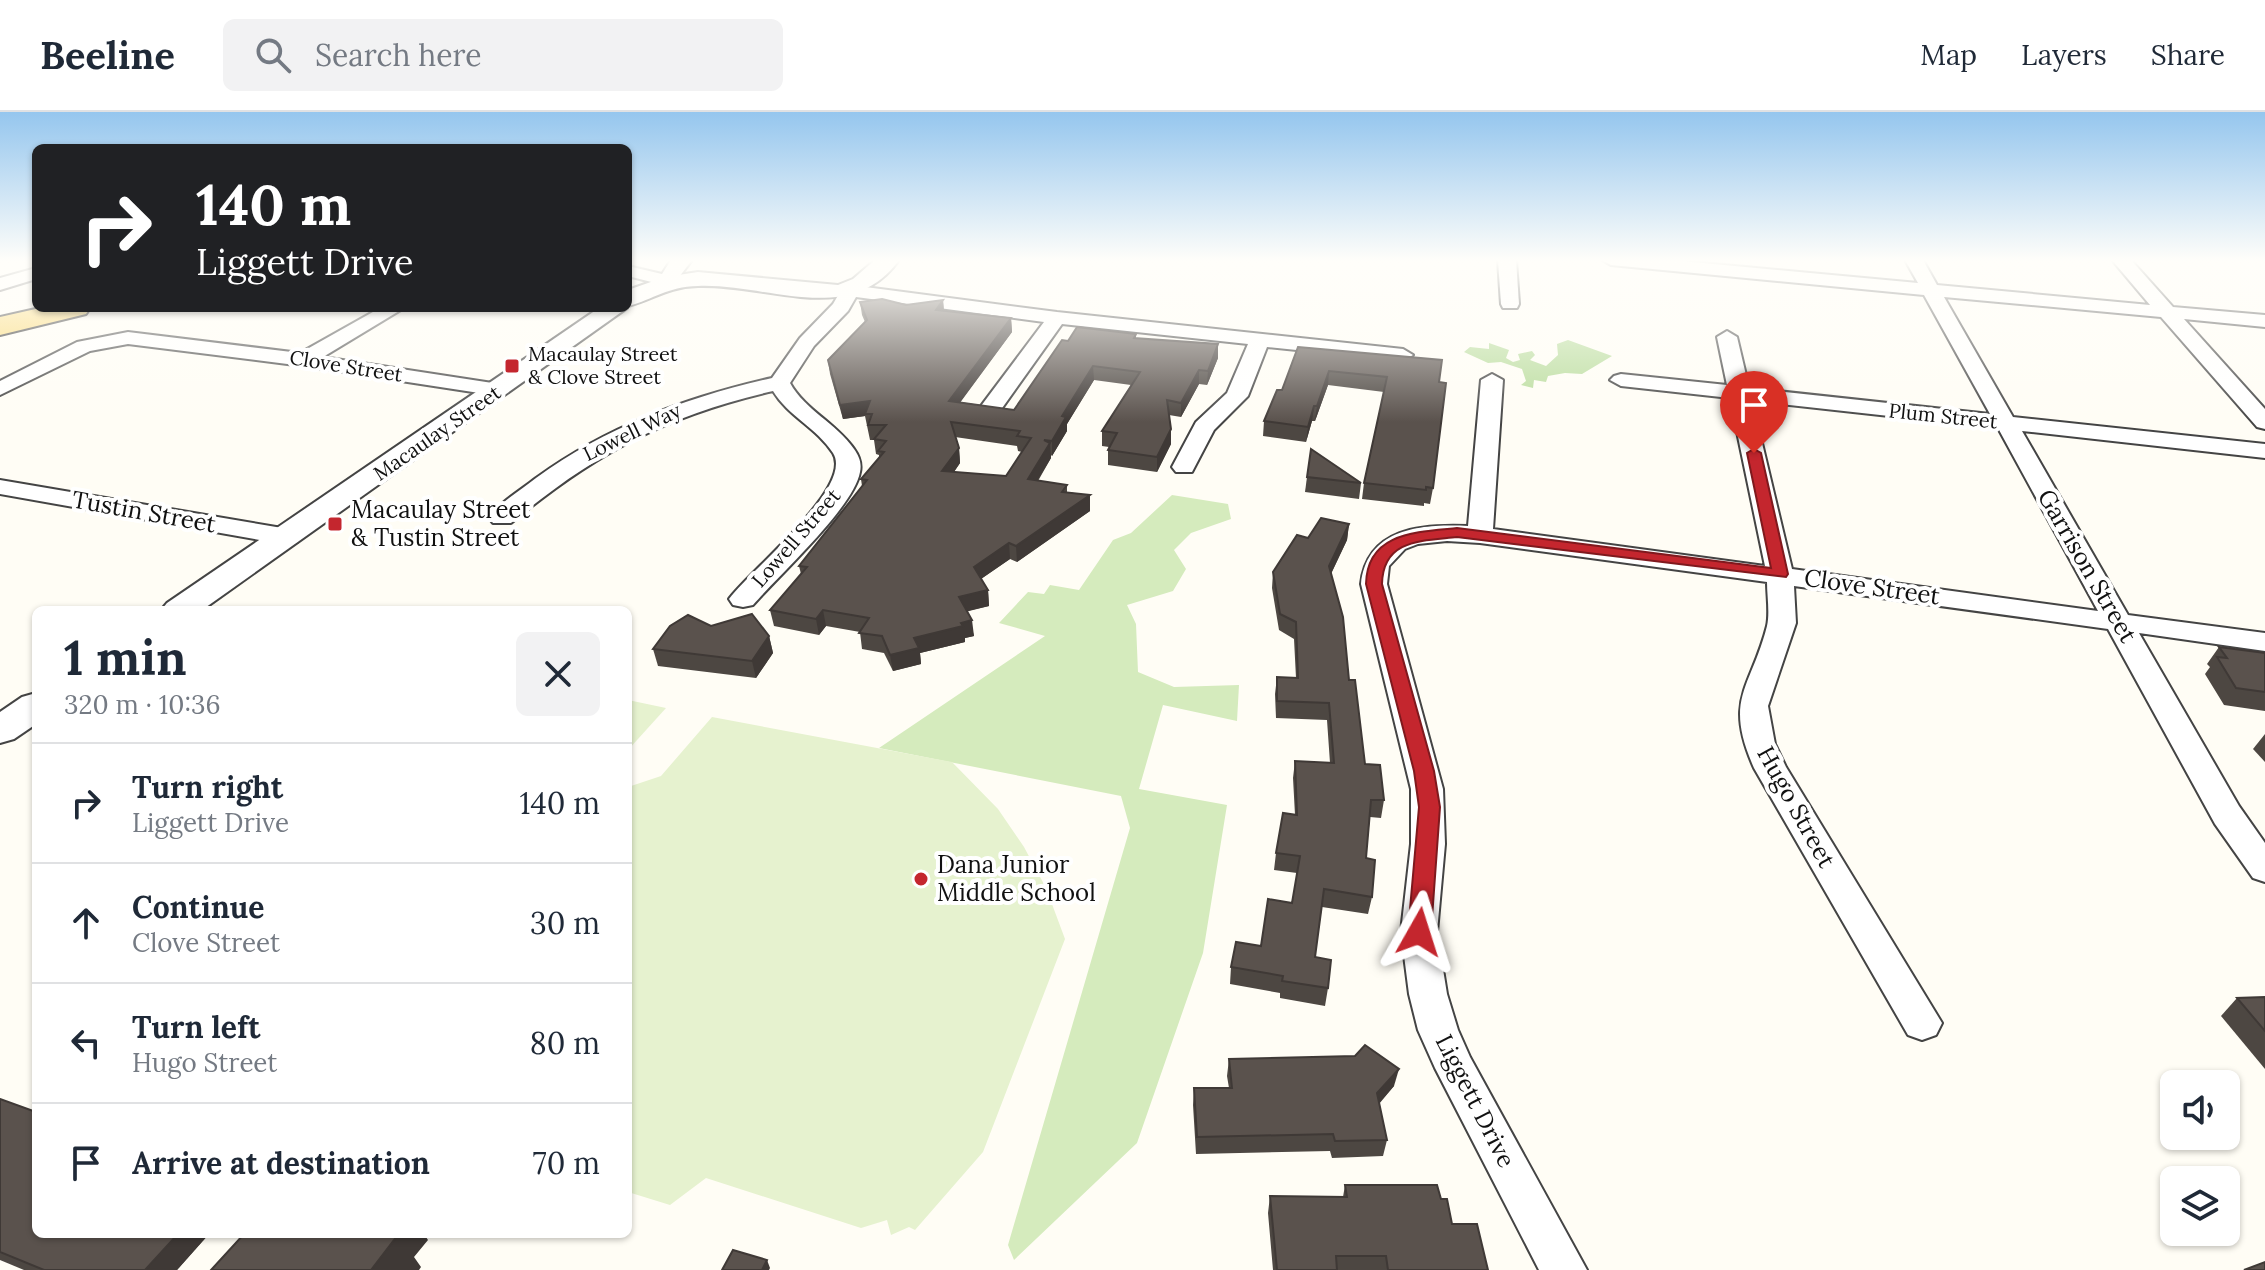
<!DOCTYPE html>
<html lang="en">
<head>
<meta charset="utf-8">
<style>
  body { margin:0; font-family:Lora,serif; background:#f2f2f3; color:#1f2937; height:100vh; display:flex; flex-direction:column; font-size:30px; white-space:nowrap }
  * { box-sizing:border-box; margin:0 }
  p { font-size:26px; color:#747a83 }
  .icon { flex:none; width:44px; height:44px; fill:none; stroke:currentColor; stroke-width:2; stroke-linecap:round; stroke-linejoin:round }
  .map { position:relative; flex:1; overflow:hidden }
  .drawer { position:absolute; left:32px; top:494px; width:600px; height:632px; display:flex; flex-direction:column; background:#fff; border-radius:12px; box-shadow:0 2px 6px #0004 }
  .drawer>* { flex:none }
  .hud { position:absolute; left:32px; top:32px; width:600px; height:168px; border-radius:12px; box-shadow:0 2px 6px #0004; background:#202124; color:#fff; overflow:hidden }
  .tools { position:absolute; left:2160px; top:958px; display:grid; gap:16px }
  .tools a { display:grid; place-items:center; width:80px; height:80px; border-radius:12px; background:#fff; box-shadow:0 2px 6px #0004; font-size:40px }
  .pin { position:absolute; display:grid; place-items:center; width:68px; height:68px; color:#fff; margin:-82px -34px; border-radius:50% 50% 50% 0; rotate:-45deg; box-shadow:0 0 8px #0007 }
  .pin .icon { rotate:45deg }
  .me { position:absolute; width:88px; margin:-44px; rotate:6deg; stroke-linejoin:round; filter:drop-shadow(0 0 6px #0008) }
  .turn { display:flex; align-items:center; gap:28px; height:168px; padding:0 32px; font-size:36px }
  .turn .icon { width:104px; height:104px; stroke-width:2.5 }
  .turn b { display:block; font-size:56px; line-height:68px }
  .round { display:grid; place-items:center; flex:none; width:84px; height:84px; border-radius:12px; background:#f2f2f3 }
  .head { display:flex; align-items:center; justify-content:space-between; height:136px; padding:0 32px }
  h1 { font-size:48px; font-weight:700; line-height:60px }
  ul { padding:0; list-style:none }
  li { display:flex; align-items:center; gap:24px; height:120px; padding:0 32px; border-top:2px solid #e0e1e3 }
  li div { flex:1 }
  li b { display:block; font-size:30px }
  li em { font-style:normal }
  header { display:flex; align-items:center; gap:48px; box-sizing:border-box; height:112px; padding:0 40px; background:#fff; border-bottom:2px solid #e0e1e3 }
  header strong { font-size:38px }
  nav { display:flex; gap:44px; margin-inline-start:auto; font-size:28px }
  .search { width:560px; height:72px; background:#f2f2f3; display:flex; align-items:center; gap:20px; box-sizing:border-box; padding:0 28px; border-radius:12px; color:#747a83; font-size:30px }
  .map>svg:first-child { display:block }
  .green { fill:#d5ebbd }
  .forest { fill:#b9dc9c }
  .pitch { fill:#e6f2cf }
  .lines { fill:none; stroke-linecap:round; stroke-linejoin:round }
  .minor-casing { stroke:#444; stroke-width:4 }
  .tertiary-casing { stroke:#444; stroke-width:4 }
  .primary-casing { stroke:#222; stroke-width:4 }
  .minor { fill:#fff; fill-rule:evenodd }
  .tertiary { fill:#fff; fill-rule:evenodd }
  .primary { fill:#f9d66b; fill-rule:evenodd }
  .wall { fill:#4d4742; fill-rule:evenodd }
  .shaded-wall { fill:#3f3936 }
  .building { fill:#5a524d; stroke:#3f3936; stroke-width:2; fill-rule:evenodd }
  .route { fill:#c4262e; stroke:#7f191e; stroke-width:2 }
  .poi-dot { fill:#c4262e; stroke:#fff; stroke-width:3 }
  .labels { text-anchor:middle; stroke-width:8; stroke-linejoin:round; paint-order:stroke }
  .far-poi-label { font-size:20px; fill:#111; stroke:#fff; text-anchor:start }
  .far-street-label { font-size:20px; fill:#111; stroke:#fff }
  .poi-label { font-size:24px; fill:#111; stroke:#fff; text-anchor:start }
  .street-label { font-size:24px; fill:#111; stroke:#fff }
</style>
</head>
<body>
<header>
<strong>Beeline</strong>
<div class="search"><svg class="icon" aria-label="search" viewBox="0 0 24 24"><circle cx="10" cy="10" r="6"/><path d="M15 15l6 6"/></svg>Search here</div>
<nav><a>Map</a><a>Layers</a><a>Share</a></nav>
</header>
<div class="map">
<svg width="2265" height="1158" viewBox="0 0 2265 1158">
  <rect width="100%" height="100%" fill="#fffdf5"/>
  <polygon class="green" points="1172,383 1228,392 1231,407 1191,421 1174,438 1186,457 1173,479 1127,493 1136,512 1138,560 1174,575 1239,573 1237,609 1163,593 1139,677 1227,693 1203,841 1137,1031 1014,1148 1008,1133 1130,716 1121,684 879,636 1045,524 999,511 1028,480 1044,482 1050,473 1079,478 1113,428 1131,421"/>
  <polygon class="forest" points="1568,228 1612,244 1582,262 1565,261 1548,264 1546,270 1534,268 1533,276 1521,273 1526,269 1522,257 1501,250 1488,251 1464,240 1470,235 1489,237 1489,231 1509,238 1506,246 1513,250 1520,248 1518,242 1532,239 1535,243 1530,248 1546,254 1558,243 1557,232"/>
  <g class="pitch">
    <polygon points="628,588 666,596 628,638"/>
    <polygon points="712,605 952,650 998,697 1024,735 1046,776 1065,827 983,1040 915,1118 909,1115 891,1123 887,1108 861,1116 706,1066 670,1093 628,1080 628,675 661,664"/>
  </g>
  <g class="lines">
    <g class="minor-casing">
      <g id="minor">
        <polygon points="671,148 692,148 673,173 667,174 628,164 628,154 662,162"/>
        <polygon points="1498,148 1516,148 1519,192 1517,196 1503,196 1501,192"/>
        <path d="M1602,148H1671L1918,171L1905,148H1923L1937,173L2150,193L2112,148H2131L2173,195L2265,203V215L2184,207L2265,297V317L2257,315L2161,205L1944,185L2013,305L2265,332V346L2022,319L2128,503L2265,521V539L2139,521L2239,694L2265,731V770L2253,766L2215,712L2108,517L1794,474L1796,511L1768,594L1775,632L1786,655L1942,911L1936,923L1922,928L1908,923L1754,656C1723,586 1751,577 1767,514C1770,501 1767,484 1767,470L1480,431L1447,429L1418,432L1405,437L1389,454L1387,472L1443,677L1445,732L1437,820L1447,882L1458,918L1470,945L1587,1158H1539L1435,956L1418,918L1409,882L1401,820L1411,732V677L1361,472C1367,416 1421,412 1468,414L1481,268L1492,262L1503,268L1493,417L1765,454L1730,286L1621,274L1610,268L1614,264L1621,262L1727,273L1717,225L1727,219L1737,225L1749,276L1990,302L1924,183L1611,153ZM1752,289L1998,316L2098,499L1792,457Z"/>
        <polygon points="36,156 36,167 0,178 0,166"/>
        <path d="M850,173L1057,200L1403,237L1413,243L1403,249L1267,235L1248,284L1214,318L1192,360H1176L1172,355L1196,310L1227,281L1248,232L1062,212L1000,299L992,301L981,294L1044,210L856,185L848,199L814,234L790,271C805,298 836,311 854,337C859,344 862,351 860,360C854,395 778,464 753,493L743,495L733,493L729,487C749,459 855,375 833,341C817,316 788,304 773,279C665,304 595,341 511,411H493L489,406C500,390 521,378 536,366C608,314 685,286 772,266L800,226L833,192L843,175Z"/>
        <polygon points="380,196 404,196 323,245 499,272 510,278 499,284 303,254 128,232 90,239 0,283 0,269 77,230 128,220 300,241"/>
        <polygon points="0,368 288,417 297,420 301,425 297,430 288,433 0,382"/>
      </g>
    </g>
    <g class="tertiary-casing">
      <g id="tertiary">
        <path d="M875,148H899C850,216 767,171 698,174C666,175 655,187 628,194V178L665,165L698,160L838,173L853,167Z"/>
        <polygon points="599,196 627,196 202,498 161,498 167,491"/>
        <polygon points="36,581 36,612 14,627 0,631 0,600 22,585"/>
      </g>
    </g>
    <g class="primary-casing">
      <polygon id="primary" points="40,196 90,196 86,202 0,223 0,205"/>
    </g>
    <use href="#minor" class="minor"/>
    <use href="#tertiary" class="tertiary"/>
    <use href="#primary" class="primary"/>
  </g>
  <g class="wall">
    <path d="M943,188L944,199L1011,206L1012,220L960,290L1014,298L1068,229L1136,222V226L1218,232V246L1207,273L1199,272L1181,305L1169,303L1171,317V332L1157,360L1108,353V338L1109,335L1102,334V319L1131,273L1094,268L1067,312V319L1052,344L1051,343V346L1038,369L1067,373V380L1090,383V399L1017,450L1010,447L981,467L988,478L989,494L967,499L974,524L965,526V530L920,541L921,552L893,559L884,541L862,537L860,520L826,514L819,523L774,514L770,498L801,462L799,454L862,374L861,367L879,346V343L876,342L874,328H870L865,304L843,307L830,262L828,248L865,210L862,203L860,190L906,193ZM955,325L1017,334L1018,339L1022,340L1006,364L954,360L960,351L959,336Z"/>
    <polygon points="1298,235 1439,270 1433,376 1430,392 1424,391 1424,394 1362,387 1364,371 1384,280 1328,273 1315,309 1312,309 1306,330 1263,324 1264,309 1282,278"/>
    <polygon points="1307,365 1361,371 1359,387 1305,380"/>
    <polygon points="1349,412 1347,428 1331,462 1349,568 1365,652 1384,688 1381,706 1370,705 1366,746 1372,785 1368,802 1322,795 1315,845 1328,876 1325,894 1280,886 1280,881 1230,872 1231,855 1261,834 1292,791 1297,761 1274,758 1276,741 1295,703 1293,666 1295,649 1330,651 1327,608 1276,606 1275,582 1277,565 1296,566 1294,527 1279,518 1272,476 1273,460 1308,426"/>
    <polygon points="769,524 773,541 756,566 658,554 653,537"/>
    <polygon points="2219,535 2265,541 2265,599 2224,593 2205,562 2210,555 2207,552"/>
    <polygon points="2265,622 2265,650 2253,637"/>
    <polygon points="2265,885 2265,957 2221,904 2237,886"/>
    <polygon points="1229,947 1394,974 1379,991 1387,1028 1383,1044 1332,1046 1330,1039 1196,1042 1193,993 1194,976 1229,976 1227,964"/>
    <polygon points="0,987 209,1122 177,1158 24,1158 0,1148"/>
    <polygon points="1345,1073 1441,1087 1452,1112 1488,1158 1273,1158 1268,1101 1270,1084 1343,1085"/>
  </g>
  <g class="shaded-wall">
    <polygon points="943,188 944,202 936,198"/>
    <polygon points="1011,206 1012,220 951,303 949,289"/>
    <polygon points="1218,232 1218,246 1207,273 1208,259"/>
    <polygon points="1093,254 1094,268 1067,312 1067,319 1052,344 1052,329 1062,304"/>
    <polygon points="1199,258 1199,272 1181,305 1181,291"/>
    <polygon points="1329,259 1328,273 1315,309 1317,294"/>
    <polygon points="870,289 872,302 865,302 865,304 843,307 840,293"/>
    <polygon points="1314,294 1312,309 1306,330 1308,315"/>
    <polygon points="1171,317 1171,332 1157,360 1157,345"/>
    <polygon points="1050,331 1051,346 1029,382 1028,367"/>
    <polygon points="959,336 960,351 944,374 942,359"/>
    <polygon points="1090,383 1090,399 1017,450 1016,434"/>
    <polygon points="1349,412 1347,428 1327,470 1329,454"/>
    <polygon points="1009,431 1010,447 975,471 974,455"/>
    <polygon points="988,478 989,494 961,501 959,485"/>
    <polygon points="823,498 826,514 819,523 816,507"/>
    <polygon points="972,508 974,524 965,526 965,530 920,541 921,552 893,559 890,543 914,526"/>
    <polygon points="769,524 773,541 756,566 752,549"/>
    <polygon points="1399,957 1394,974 1374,998 1377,981"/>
    <polygon points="178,1122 209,1122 177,1158 145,1158"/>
    <polygon points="386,1122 424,1122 428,1128 414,1145 421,1155 419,1158 371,1158"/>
    <polygon points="767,1148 770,1156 769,1158 762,1158"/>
  </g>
  <g class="building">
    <path d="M882,187L906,193L943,188L936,198L1011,206L949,289L1014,298L1062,228L1068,229L1077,215L1136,222L1134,226L1218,232L1208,259L1199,258L1181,291L1167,288L1171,317L1157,345L1108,338L1117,321L1102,319L1140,260L1093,254L1062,304L1066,305L1052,329L1044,328L1050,331L1028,367L1067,373L1062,380L1090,383L1016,434L1009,431L974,455L988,478L959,485L972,508L961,511L963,514L914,526L919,536L890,543L882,524L859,521L869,506L823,498L816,507L770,498L807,455L799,454L867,368L861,367L884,340L878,339L886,329L874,327L886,313H868L872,302H865L870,289L840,293L828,248L867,208L860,190ZM951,310L1020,319L1017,324L1031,326L1006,364L942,359L959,336Z"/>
    <polygon points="1298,235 1442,248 1439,270 1446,271 1433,376 1426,375 1426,378 1364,371 1387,265 1329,259 1317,294 1314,294 1308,315 1264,309 1277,278 1282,278"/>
    <polygon points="1311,337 1361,371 1307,365"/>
    <polygon points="1321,406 1349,412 1329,454 1343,505 1349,568 1355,568 1365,652 1380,653 1384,688 1371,688 1366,746 1375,748 1372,785 1324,777 1315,845 1331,848 1328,876 1282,869 1283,864 1231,855 1236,830 1261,834 1268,787 1292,791 1300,744 1276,741 1283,701 1297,703 1295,649 1334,651 1329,591 1277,589 1277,565 1298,566 1296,510 1280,502 1273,460 1297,423 1308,426"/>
    <polygon points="752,502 769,524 752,549 653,537 670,514 688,503 711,514"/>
    <polygon points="2219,535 2265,541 2265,580 2236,576 2217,545 2227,546"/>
    <polygon points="2265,885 2265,919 2237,886"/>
    <polygon points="1365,933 1399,957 1377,981 1387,1028 1335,1029 1333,1022 1197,1025 1194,976 1232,976 1229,947 1355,944"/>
    <polygon points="0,987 36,1000 36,1122 178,1122 145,1158 44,1158 0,1140"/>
    <polygon points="1345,1073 1437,1073 1441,1087 1447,1087 1452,1112 1477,1112 1488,1158 1388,1158 1386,1144 1336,1144 1337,1158 1277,1158 1270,1084 1347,1085"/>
    <polygon points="244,1122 391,1122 397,1124 371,1158 211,1158"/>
    <polygon points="733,1138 767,1148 762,1158 722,1158"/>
    <polygon points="2265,1150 2265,1158 2244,1158"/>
  </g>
  <linearGradient id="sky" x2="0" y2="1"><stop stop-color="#95c6ee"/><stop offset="0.48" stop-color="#fffefa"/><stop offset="1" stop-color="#fffefa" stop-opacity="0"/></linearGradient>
  <rect width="2265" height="310" fill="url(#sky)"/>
  <path class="route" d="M1754,337L1761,341L1788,462L1786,465L1457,425C1422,429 1383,427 1382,472L1434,659L1440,695L1431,820L1427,826L1419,828L1411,826L1408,820L1419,695L1414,659L1366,472C1367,420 1417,420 1457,416L1771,456L1747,341Z"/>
  <g class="poi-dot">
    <rect x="504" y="246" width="16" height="16" rx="4"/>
    <rect x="327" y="404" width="16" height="16" rx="4"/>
    <circle cx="921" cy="767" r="8"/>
  </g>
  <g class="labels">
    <g class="far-poi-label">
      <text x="528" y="249">Macaulay Street<tspan x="528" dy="23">&amp; Clove Street</tspan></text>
    </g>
    <g class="far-street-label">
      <text transform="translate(346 254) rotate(9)" y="7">Clove Street</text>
      <text transform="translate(1943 304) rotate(6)" y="7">Plum Street</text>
      <text transform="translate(632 320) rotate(-26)" y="7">Lowell Way</text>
      <text transform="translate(437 321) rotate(-35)" y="7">Macaulay Street</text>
      <text transform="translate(796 426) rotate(-49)" y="7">Lowell Street</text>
    </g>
    <g class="poi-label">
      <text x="351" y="406">Macaulay Street<tspan x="351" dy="28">&amp; Tustin Street</tspan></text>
      <text x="937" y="761">Dana Junior<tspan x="937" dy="28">Middle School</tspan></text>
    </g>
    <g class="street-label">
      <text transform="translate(144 400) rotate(10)" y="8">Tustin Street</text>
      <text transform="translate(2087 454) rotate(60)" y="8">Garrison Street</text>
      <text transform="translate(1872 475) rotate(8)" y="8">Clove Street</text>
      <text transform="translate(1796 695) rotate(61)" y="8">Hugo Street</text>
      <text transform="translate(1475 989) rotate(63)" y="8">Liggett Drive</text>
    </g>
  </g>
</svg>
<div class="tools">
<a><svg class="icon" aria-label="sound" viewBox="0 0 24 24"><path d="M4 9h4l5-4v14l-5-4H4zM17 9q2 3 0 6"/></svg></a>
<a><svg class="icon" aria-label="layers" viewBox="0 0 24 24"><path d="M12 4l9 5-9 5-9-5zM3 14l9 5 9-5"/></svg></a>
</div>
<div class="pin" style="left:1754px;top:341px;background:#d93025"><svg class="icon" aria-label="arrive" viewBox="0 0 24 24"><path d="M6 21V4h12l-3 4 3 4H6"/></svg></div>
<svg class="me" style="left:1419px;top:820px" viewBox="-20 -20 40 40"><path d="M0-17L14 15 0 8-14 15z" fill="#c4262e" stroke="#fff" stroke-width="4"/></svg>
<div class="hud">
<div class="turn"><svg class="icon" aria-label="right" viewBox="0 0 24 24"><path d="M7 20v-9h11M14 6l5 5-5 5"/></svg><div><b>140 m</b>Liggett Drive</div></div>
</div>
<section class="drawer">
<div class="head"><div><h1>1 min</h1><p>320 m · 10:36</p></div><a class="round"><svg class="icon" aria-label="close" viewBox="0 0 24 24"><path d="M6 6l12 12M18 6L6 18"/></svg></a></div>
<ul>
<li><svg class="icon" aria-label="right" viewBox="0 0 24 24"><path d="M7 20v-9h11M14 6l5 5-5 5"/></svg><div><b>Turn right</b><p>Liggett Drive</p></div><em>140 m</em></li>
<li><svg class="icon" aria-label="ahead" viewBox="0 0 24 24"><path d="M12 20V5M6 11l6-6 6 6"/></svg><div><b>Continue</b><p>Clove Street</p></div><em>30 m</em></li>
<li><svg class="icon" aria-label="left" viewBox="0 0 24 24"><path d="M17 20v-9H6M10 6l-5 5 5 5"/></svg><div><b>Turn left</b><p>Hugo Street</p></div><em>80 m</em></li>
<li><svg class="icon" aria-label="arrive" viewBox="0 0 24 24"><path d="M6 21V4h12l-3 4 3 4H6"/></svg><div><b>Arrive at destination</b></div><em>70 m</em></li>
</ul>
</section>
</div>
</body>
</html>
